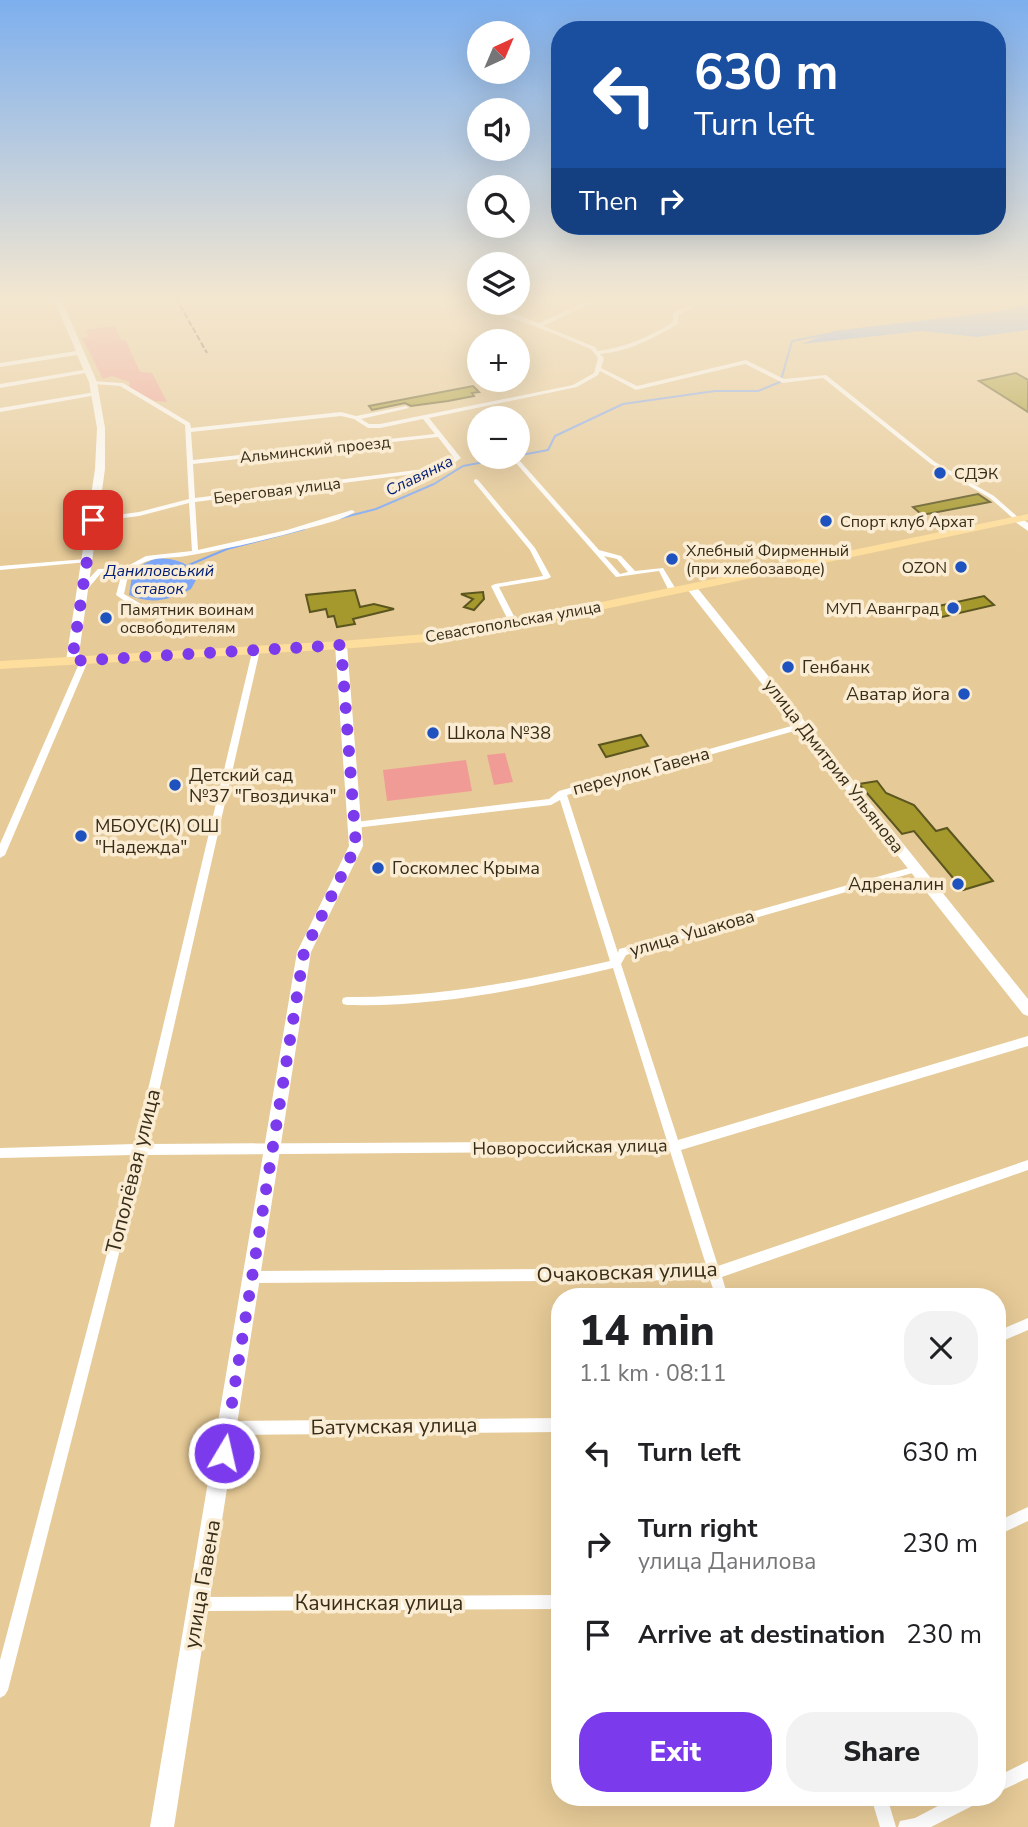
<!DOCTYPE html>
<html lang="en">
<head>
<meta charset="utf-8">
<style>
  body { margin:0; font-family:"Nunito Sans",sans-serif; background:#f2f2f2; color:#202124; height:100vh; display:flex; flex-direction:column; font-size:26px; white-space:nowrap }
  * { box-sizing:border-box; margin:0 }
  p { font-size:23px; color:#757577 }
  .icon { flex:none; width:38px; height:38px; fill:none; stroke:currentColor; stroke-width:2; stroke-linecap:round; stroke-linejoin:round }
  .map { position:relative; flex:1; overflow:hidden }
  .sheet { position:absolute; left:551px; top:1288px; width:455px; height:518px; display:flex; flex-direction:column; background:#fff; border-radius:28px; box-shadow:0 7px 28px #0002 }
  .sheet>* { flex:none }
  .banner { position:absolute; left:551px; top:21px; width:455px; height:214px; border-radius:28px; box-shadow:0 7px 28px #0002; background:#1a4fa0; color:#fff; overflow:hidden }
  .needle { width:46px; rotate:44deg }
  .controls { position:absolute; left:467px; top:21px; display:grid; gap:14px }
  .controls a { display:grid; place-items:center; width:63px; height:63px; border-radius:50%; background:#fff; box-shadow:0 7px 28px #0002; font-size:35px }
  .pin { position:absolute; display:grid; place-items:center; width:60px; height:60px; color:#fff; margin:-30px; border-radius:14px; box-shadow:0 4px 10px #0006 }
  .me { position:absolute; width:77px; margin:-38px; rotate:9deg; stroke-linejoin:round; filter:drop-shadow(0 0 5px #0008) }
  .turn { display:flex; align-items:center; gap:24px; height:147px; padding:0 28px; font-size:32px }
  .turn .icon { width:91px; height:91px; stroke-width:2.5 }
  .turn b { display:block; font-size:49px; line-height:60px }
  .then { display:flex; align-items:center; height:66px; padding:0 28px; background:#0003; gap:14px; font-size:26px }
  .round { display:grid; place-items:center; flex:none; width:74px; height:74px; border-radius:28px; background:#f2f2f2 }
  .overview { display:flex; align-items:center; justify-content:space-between; height:119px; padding:0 28px }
  h1 { font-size:42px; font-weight:800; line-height:52px }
  .action { display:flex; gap:14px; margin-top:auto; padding:14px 28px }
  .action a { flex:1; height:80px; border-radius:28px; background:#7c3aed; color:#fff; font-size:28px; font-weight:800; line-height:80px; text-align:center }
  .action a+a { background:#f2f2f2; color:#202124 }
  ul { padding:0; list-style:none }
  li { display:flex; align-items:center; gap:21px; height:91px; padding:0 28px }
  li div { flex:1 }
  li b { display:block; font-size:26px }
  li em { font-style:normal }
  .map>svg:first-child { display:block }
  .green { fill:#f19b97 }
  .water { fill:#7da7f6 }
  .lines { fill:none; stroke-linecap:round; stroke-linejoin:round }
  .stream { stroke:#7da7f6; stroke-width:2 }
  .building { fill:#a5982d; stroke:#5b5520; stroke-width:2 }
  .street { fill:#fff; fill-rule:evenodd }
  .secondary { fill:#fff; fill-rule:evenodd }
  .primary { fill:#fede9c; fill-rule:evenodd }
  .rail { stroke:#574a2f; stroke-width:2; stroke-dasharray:6 2.5; stroke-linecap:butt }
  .route { stroke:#7c3aed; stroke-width:12; stroke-dasharray:0 21.6 }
  .poi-dot { fill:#1e52bf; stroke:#fbedd4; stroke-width:2.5 }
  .labels { text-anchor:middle; stroke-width:7; stroke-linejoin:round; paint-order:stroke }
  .far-street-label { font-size:16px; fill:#372d18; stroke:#fbedd4 }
  .far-poi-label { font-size:16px; fill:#372d18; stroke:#fbedd4; text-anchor:start }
  .far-water-label { font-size:16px; font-style:italic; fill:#001e77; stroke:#fbedd4 }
  .poi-label { font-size:18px; fill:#372d18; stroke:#fbedd4; text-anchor:start }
  .street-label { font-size:18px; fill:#372d18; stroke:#fbedd4 }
  .near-street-label { font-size:21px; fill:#372d18; stroke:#fbedd4 }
</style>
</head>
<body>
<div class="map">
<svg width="1028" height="1827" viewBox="0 0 1028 1827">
  <rect width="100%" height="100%" fill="#e6ca97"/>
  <g class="green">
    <polygon points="115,326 121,340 126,341 140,372 152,373 167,402 155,401 129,388 130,382 112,376 103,379 82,338 89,337 86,330"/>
    <polygon points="505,753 513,782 494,785 487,755"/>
    <polygon points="466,760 472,791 387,801 383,770"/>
  </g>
  <g class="water">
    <polygon points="1028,304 1028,330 977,337 922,331 802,344 834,331 1002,311"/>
    <path d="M156,558C174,559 190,560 196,580L191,589C171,600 151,605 129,595L133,569Z"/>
  </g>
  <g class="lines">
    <g class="stream">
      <polyline points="781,380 792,341 828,334"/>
      <polyline points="341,518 376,509 434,484 463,466 548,450 555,436 623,404 715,391 758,391 780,382"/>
      <polyline points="184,567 227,549 304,529"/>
    </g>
  </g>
  <g class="building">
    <polygon points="1016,373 1028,380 1028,412 979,381"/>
    <polygon points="473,386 479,392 472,393 474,396 448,401 411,406 405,403 372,410 369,406"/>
    <polygon points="978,494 990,502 922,515 913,507"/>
    <polygon points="355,590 360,607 374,604 394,609 353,619 355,624 337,627 334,616 328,617 326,609 310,612 306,595"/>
    <polygon points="483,592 484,599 474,610 464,607 473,599 461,594"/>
    <polygon points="984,596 994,605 938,618 929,608"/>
    <polygon points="641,735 648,746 606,757 599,745"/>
    <polygon points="877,781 886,793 914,805 936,831 947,828 993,881 963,890 914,831 902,834 859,784"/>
  </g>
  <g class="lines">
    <g class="street">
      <polygon points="740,298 746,298 728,306 723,305"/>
      <path d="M691,304L694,306L693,307L678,315V324C653,339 629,351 600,354L604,358L601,368L637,386L746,360L784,379L826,375L935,462L994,496L1020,519L1015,520L990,498L931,464L823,378L783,383L745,364L636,390L600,371L598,375L577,387L429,418L461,458L444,470L195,502L198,550L287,530L352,510L355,512C342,520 324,524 309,528C270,539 231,548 192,555C166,560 152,554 129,571L124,594L141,604V608H135L116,595L122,572H102L85,592H79L78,590L98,569L124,568L146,556L192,551L189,503L139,516L93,522L90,520L93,518L139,512L189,499L185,425L120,386L93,384L91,383V381L123,383L190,423L191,428L341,412L356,416L406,406L409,408L361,419L369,424H380L573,385L594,373L598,358L591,349L537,327V325H541L595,347L598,351C626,347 649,337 673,322V313ZM341,416L354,419L368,428H380L423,419L435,434L193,460L191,432ZM438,437L454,458L440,467L195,498L193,464Z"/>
      <polygon points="89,369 91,370 91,372 0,388 0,384"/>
      <polygon points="95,392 98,394 97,395 0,412 0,408"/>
      <path d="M515,460H519L599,550L621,556L635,571L663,568L677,591L676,593H670L659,571L616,577L515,462ZM604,556L617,559L628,572L620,574Z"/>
      <polygon points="476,479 478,480 535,548 551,577 547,579 499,587 518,624 517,626 511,626 491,586 495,584 543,576 530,550 474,482 474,480"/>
      <polygon points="86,559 89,561 88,562 0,570 0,566"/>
      <path d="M253,648H259L260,650L147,1144L667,1141L613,968C524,989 439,1007 347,1005L343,1004L342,1001L343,998L347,997C437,998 523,981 610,961L560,800L551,805L355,828L351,825L355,822L549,799L559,791L802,723L805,724V728L567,795L618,953L619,949L623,948L916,866L921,869L916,872L626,955L621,964L678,1140L1028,1036V1046L681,1150L718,1266L1028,1160V1170L722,1277L728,1297H716L710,1280L250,1283L246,1281L244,1277L246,1273L250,1271L707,1268L670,1151L144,1155L8,1690L5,1695L0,1698V1660L133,1155L0,1158V1148L135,1144Z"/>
      <polygon points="81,659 87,659 88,661 5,855 0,858 0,844"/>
      <polygon points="1028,1318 1028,1330 998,1343 998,1331"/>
      <polygon points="560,1418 560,1432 229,1435 224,1433 222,1428 224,1423 229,1421"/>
      <polygon points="1028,1507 1028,1521 998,1535 998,1521"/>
      <polygon points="560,1595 560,1609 199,1611 194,1609 192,1604 194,1599 199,1597"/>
      <polygon points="1028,1761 1028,1778 998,1792 998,1776"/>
      <polygon points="871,1797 887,1797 896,1827 880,1827"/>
      <polygon points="955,1797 980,1797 978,1803 931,1827 898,1827 900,1821 915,1818"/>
    </g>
    <g class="secondary">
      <polygon points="53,298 61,298 97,382 105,428 105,469 78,661 72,664 66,661 95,469 97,428 89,382 77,355 0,367 0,363 76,351"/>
      <polygon points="458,298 468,298 539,323 593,298 602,298 539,328"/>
      <polygon points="1014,517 1020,517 1028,523 1028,531 1014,521"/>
      <polygon points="691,584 695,585 1028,999 1028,1016 1023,1014 687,589 686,587"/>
      <polygon points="341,642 347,645 363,846 311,952 174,1827 150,1827 297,952 349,846 335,645"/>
    </g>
    <polygon class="primary" points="1028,514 1028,520 514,628 438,641 341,649 0,669 0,661 341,641 438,633 514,620"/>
    <polyline class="rail" points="176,298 207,353"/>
  </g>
  <linearGradient id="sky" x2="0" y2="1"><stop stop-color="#7dafee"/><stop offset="0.54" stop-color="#f4e7d0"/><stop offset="1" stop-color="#f4e7d0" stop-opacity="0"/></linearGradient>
  <rect width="1028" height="554" fill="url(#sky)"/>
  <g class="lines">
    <polyline class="route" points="93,520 72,661 341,645 356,846 304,952 224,1453"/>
  </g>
  <g class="poi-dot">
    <circle cx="940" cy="473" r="7"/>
    <circle cx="826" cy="521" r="7"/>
    <circle cx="672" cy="559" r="7"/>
    <circle cx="961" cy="567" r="7"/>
    <circle cx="953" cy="608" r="7"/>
    <circle cx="106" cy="618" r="7"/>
    <circle cx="788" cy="667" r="7"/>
    <circle cx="964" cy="694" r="7"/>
    <circle cx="433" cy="733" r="7"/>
    <circle cx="175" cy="785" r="7"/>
    <circle cx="81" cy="836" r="7"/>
    <circle cx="378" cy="868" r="7"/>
    <circle cx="958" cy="884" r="7"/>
  </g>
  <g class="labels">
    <g class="far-street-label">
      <text transform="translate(315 449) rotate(-6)" y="6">Альминский проезд</text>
      <text transform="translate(277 490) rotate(-7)" y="6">Береговая улица</text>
      <text transform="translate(513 621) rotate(-10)" y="6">Севастопольская улица</text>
    </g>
    <g class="far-poi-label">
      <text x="954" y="479">СДЭК</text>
      <text x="840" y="527">Спорт клуб Архат</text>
      <text x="686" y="556">Хлебный Фирменный<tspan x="686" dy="18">(при хлебозаводе)</tspan></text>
      <text x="947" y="573" text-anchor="end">OZON</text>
      <text x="939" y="614" text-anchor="end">МУП Аванград</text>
      <text x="120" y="615">Памятник воинам<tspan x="120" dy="18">освободителям</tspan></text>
    </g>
    <g class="far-water-label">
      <text transform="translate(419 475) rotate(-26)" y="6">Славянка</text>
      <text x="159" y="576">Даниловський<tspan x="159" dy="18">ставок</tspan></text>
    </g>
    <g class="poi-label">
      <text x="802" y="673">Генбанк</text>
      <text x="950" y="700" text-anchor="end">Аватар йога</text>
      <text x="447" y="739">Школа №38</text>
      <text x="189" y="781">Детский сад<tspan x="189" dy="21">№37 "Гвоздичка"</tspan></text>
      <text x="95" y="832">МБОУС(К) ОШ<tspan x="95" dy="21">"Надежда"</tspan></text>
      <text x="392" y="874">Госкомлес Крыма</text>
      <text x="944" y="890" text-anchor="end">Адреналин</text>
    </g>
    <g class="street-label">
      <text transform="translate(834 766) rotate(52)" y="6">улица Дмитрия Ульянова</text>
      <text transform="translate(641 771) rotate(-15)" y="6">переулок Гавена</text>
      <text transform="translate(692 933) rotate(-16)" y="6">улица Ушакова</text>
      <text transform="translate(570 1147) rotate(-1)" y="6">Новороссийская улица</text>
    </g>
    <g class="near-street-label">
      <text transform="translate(133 1171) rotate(-76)" y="7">Тополёвая улица</text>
      <text transform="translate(627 1272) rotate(-2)" y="7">Очаковская улица</text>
      <text transform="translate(394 1426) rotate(-1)" y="7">Батумская улица</text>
      <text transform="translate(202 1584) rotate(-80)" y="7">улица Гавена</text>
      <text x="379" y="1610">Качинская улица</text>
    </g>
  </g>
</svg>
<div class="controls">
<a><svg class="needle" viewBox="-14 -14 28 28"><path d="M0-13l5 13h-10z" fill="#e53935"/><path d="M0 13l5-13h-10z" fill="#757577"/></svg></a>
<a><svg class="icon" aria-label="sound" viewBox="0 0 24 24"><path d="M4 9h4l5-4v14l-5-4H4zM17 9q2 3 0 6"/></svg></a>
<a><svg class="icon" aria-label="search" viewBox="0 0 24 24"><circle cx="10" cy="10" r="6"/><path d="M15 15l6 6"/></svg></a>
<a><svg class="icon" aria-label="layers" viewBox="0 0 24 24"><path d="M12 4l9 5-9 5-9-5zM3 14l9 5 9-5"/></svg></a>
<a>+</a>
<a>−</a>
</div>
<div class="pin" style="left:93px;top:520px;background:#d93025"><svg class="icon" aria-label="arrive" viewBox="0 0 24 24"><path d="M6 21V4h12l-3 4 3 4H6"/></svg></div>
<svg class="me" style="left:224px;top:1453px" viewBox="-20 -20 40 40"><circle r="17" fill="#7c3aed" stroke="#fff" stroke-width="3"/><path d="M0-11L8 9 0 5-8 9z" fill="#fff"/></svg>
<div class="banner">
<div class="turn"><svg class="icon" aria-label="left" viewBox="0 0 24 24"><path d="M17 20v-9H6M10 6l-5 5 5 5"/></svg><div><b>630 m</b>Turn left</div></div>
<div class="then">Then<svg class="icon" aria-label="right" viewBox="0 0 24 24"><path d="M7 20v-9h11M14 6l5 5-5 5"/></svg></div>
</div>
<section class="sheet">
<div class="overview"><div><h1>14 min</h1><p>1.1 km · 08:11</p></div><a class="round"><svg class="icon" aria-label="close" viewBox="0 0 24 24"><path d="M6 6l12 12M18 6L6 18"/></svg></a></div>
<ul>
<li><svg class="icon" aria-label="left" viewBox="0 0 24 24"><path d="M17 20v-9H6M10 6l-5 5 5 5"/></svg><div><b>Turn left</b></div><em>630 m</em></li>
<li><svg class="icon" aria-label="right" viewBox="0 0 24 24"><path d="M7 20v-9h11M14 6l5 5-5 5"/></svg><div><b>Turn right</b><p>улица Данилова</p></div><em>230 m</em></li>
<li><svg class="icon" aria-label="arrive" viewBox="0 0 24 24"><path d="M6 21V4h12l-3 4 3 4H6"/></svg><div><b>Arrive at destination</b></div><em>230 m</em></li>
</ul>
<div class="action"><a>Exit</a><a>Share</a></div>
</section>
</div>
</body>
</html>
